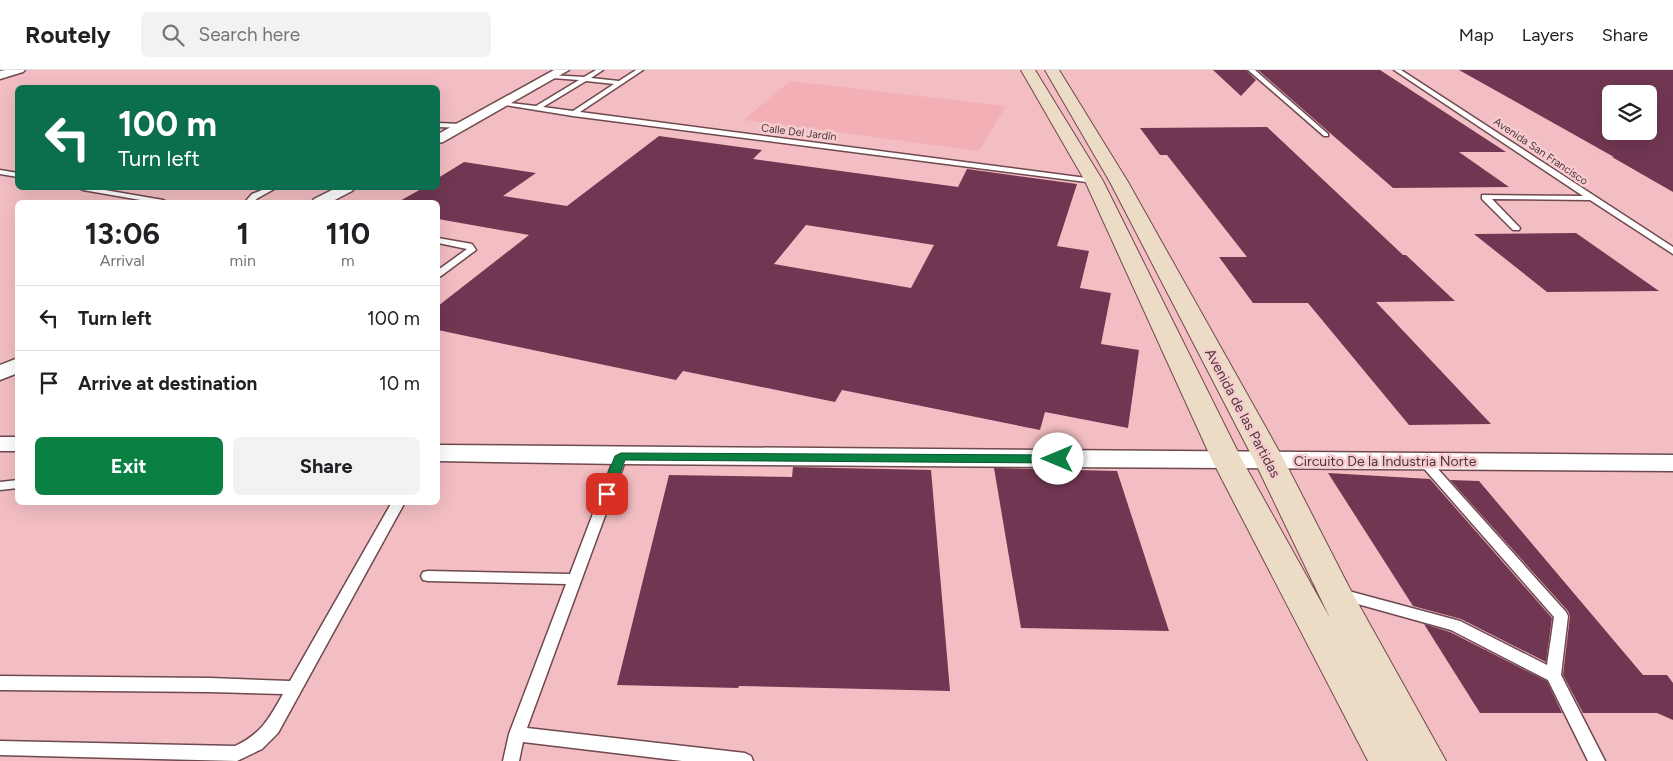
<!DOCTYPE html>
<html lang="en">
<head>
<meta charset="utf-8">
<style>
  body { margin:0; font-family:Figtree,sans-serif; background:#f2f2f2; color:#202124; height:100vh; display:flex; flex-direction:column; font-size:19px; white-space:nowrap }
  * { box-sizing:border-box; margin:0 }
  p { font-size:16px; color:#757577 }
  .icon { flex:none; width:28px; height:28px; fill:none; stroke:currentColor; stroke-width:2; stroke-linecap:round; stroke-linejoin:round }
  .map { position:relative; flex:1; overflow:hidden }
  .panel { position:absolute; left:15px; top:130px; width:425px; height:305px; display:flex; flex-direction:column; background:#fff; border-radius:8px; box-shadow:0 5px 20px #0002 }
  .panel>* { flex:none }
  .top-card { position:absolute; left:15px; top:15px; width:425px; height:105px; border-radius:8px; box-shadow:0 5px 20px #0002; background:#0b6e4f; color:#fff; overflow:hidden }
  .fabs { position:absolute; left:1602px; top:15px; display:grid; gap:10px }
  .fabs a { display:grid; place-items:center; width:55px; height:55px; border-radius:8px; background:#fff; box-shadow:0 5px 20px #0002; font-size:25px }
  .pin { position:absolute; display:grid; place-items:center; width:42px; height:42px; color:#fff; margin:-21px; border-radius:10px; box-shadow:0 2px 8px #0006 }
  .me { position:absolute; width:55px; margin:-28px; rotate:270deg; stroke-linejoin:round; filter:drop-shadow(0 0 4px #0008) }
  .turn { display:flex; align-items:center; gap:18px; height:105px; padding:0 20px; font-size:22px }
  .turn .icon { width:65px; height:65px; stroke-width:2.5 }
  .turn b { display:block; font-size:35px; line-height:42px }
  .eta { display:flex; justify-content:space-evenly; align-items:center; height:85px; text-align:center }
  .eta b { font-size:30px; font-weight:700; line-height:35px }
  .action { display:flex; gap:10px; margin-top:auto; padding:10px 20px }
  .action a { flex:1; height:58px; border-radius:8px; background:#0b8043; color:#fff; font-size:20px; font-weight:700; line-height:58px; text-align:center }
  .action a+a { background:#f2f2f2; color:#202124 }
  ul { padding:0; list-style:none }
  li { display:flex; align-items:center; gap:15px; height:65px; padding:0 20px; border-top:1px solid #e0e0e0 }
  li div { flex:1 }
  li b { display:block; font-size:19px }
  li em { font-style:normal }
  header { display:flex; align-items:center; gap:30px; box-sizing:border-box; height:70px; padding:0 25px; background:#fff; border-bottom:1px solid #e0e0e0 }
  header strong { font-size:24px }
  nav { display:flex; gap:28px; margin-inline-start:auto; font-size:18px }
  .search { width:350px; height:45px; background:#f2f2f2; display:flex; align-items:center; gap:12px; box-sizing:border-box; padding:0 18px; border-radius:8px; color:#757577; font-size:19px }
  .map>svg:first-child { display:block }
  .built { fill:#f3bec3; fill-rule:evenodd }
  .green { fill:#f2afb6 }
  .building { fill:#713752; fill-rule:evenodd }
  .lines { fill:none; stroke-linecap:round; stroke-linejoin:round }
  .lane-casing { stroke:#6e494d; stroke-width:3 }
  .street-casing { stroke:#6e494d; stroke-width:3 }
  .secondary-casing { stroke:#6e494d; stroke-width:2 }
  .lane { fill:#fff; fill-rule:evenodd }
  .street { fill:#fff; fill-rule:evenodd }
  .secondary { fill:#eddcc5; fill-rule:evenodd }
  .route { fill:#0b8043; stroke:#07532c }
  .labels { text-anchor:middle; stroke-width:5; stroke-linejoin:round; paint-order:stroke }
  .far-street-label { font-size:11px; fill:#493839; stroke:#f8cbcf }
  .street-label { font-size:14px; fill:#493839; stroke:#f8cbcf }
</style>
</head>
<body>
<header>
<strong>Routely</strong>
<div class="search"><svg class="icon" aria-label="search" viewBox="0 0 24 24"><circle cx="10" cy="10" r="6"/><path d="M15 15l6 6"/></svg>Search here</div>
<nav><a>Map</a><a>Layers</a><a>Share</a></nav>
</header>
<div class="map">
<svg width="1673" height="691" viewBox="0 0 1673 691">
  <rect width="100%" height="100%" fill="#f8cbcf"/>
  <path class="built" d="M0,0H1673V691H0ZM18,18H438V118H18ZM1611,24H1649V61H1611ZM18,132H438V432H18Z"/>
  <polygon class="green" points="790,11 1006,36 979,81 744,50"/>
  <g class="building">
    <polygon points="1213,0 1246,0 1256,10 1241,26"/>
    <polygon points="1258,0 1380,0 1506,82 1459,82 1509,117 1393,118"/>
    <path d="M1459,0H1673V122L1612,87H1614ZM1611,24H1649V61H1611Z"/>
    <polygon points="1267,57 1403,185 1406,185 1455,231 1376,232 1491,354 1409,355 1308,233 1253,233 1219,187 1247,187 1167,85 1160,85 1140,58"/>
    <path d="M659,66L762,80L753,89L958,117L967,99L1077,114L1057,176L1089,181L1080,218L1111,223L1101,274L1139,280L1128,358L1045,342L1040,360L842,320L835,332L683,301L676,310L438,260V236L529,165L438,149V132H398L423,118H438V108L464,92L536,103L503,126L567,136ZM806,155L934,175L911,218L774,194Z"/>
    <polygon points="1576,163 1659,221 1547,222 1474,164"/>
    <polygon points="793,397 931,400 950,621 739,616 738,618 617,615 669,405 792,407"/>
    <polygon points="994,398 1117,401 1169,561 1021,558"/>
    <polygon points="1328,403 1430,409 1552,548 1546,592 1461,549 1413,536"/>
    <polygon points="1450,410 1479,411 1643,605 1667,605 1673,613 1673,650 1657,643 1583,643 1563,605 1570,546 1568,541"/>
    <polygon points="1424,554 1450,562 1547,611 1562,643 1480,643"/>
  </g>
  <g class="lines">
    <g class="lane-casing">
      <g id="lane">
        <path d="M596,0H603L591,8L619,11L636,0H643L580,42L1094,109L1098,111L1094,113L573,46L499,34L502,32L536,36L579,10L552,8L549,6L550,5L584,7ZM586,11L614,14L573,41L543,37Z"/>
        <polygon points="1248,0 1255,0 1328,64 1328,66 1324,66"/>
        <polygon points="1394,0 1401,0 1673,177 1673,184 1590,130 1492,129 1520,158 1519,160 1513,160 1482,129 1482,125 1583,126"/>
        <polygon points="438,53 462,54 465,56 462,58 438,57"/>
        <polygon points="0,100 18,103 18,107 0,104"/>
        <polygon points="79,118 93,118 163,130 167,132 152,132 83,120"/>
        <polygon points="267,118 276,118 258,128 253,132 245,132 252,124"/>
        <polygon points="438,168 472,174 476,180 441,206 438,207 438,200 467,179 438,173"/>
        <polygon points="621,382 627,386 527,658 745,683 751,686 753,691 682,691 523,672 519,691 503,691 509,664 566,514 428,511 423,510 421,506 423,502 428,501 570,504 615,386"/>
        <polygon points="1424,387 1428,388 1566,542 1568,546 1561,605 1605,691 1588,691 1548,610 1451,560 1336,528 1334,524 1336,520 1341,519 1460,551 1547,595 1554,547 1420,394 1418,391"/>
        <polygon points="18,410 18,418 0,420 0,412"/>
        <path d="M392,432H405L278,663L262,679L237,691L0,685V671L235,676C261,664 269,649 283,624L210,622L0,620V606L210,608L290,611Z"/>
      </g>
    </g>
    <g class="street-casing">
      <g id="street">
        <polygon points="5,0 25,0 23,2 0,9 0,1"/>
        <polygon points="554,0 569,0 443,72 438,73 438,64"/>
        <polygon points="336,118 355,118 352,121 331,132 312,132 314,129"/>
        <polygon points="18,288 18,303 0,310 0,295"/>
        <rect x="0" y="367" width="18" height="14"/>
        <polygon points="438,375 1673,385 1673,401 621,394 438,391"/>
      </g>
    </g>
    <g class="secondary-casing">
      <polygon id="secondary" points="1021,0 1035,0 1103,111 1242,390 1330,548 1254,390 1110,112 1045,0 1059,0 1128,112 1284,390 1349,517 1446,691 1368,691 1212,390 1085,111"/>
    </g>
    <use href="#lane" class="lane"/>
    <use href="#street" class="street"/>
    <use href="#secondary" class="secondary"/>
  </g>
  <polygon class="route" points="621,383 1058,385 1064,389 1058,393 625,390 611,427 602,427 600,424 615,386"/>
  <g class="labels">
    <g class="far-street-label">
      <text transform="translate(799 62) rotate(7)" y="4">Calle Del Jardín</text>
      <text transform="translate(1541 81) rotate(34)" y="4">Avenida San Francisco</text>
    </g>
    <g class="street-label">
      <text transform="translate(1243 343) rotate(62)" y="5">Avenida de las Partidas</text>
      <text x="1385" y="396">Circuito De la Industria Norte</text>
    </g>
  </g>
</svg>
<div class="fabs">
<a><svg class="icon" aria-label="layers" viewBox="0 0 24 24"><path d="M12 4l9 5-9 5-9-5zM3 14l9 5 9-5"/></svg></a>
</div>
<div class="pin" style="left:607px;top:424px;background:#d93025"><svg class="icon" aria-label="arrive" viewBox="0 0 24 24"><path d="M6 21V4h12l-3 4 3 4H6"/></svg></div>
<svg class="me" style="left:1058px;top:389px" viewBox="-20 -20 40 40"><circle r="19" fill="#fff"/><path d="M0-13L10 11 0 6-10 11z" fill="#0b8043"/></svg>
<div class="top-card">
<div class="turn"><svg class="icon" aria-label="left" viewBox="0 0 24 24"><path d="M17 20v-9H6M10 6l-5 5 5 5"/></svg><div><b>100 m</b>Turn left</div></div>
</div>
<section class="panel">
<div class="eta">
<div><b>13:06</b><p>Arrival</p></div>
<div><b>1</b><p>min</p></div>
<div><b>110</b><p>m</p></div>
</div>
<ul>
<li><svg class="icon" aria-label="left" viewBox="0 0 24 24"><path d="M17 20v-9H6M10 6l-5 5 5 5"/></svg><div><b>Turn left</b></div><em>100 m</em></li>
<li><svg class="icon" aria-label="arrive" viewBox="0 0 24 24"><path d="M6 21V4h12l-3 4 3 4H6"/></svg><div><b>Arrive at destination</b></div><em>10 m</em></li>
</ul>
<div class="action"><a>Exit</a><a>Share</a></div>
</section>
</div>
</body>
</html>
